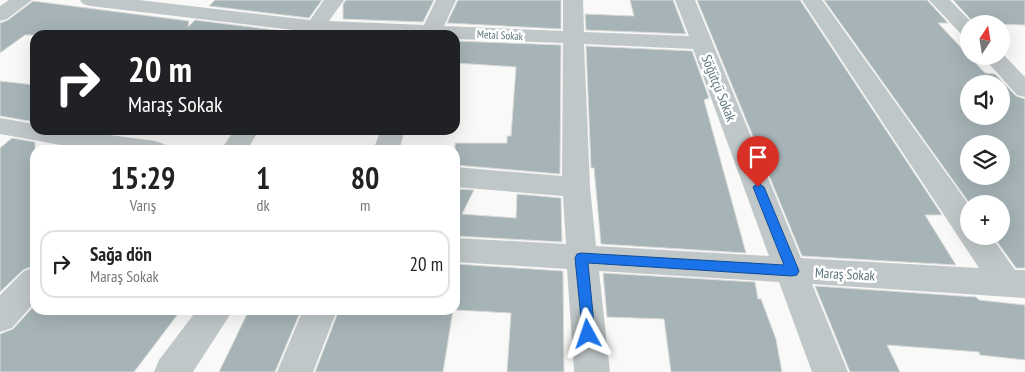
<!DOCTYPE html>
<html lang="tr">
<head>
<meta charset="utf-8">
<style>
  body { margin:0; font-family:"PT Sans Narrow",sans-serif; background:#f2f2f2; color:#222; height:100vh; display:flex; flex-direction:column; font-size:19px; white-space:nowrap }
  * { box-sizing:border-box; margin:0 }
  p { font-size:16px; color:#767676 }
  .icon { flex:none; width:28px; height:28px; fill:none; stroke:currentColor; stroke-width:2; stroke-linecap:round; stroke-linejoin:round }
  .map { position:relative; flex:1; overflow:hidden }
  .details { position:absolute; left:30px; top:145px; width:430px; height:170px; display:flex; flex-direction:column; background:#fff; border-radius:15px; box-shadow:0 5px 20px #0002 }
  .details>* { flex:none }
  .top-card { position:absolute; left:30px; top:30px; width:430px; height:105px; border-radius:15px; box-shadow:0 5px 20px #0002; background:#202124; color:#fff; overflow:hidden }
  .needle { width:32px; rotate:12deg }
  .tools { position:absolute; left:960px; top:15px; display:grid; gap:10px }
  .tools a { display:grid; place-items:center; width:50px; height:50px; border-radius:50%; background:#fff; box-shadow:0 5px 20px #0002; font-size:25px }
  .pin { position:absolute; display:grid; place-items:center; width:42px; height:42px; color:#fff; margin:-51px -21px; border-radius:50% 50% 50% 0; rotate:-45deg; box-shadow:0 0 5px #0007 }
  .pin .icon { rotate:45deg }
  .me { position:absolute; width:55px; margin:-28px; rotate:355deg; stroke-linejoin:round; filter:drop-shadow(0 0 4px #0008) }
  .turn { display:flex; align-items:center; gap:18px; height:105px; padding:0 15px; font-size:22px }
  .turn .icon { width:65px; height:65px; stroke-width:2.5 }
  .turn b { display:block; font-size:35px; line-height:42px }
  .eta { display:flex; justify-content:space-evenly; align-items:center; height:85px; text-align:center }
  .eta b { font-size:30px; font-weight:700; line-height:35px }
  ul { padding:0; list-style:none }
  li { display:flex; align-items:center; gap:15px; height:68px; margin:0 10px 8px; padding:0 5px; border:2px solid #e0e0e0; border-radius:15px }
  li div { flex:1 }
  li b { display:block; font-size:19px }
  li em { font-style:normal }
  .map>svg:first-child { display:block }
  .building { fill:#a6b4b7; stroke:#dbdbd9; fill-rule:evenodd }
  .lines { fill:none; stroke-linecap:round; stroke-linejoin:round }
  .street { fill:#c0c7c9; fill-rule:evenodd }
  .route { fill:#1a73e8; stroke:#114b97 }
  .labels { text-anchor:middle; stroke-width:5; stroke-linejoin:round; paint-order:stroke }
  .far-street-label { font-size:11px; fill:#5e767e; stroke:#fff }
  .street-label { font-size:14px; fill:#5e767e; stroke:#fff }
</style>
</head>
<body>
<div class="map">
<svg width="1025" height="372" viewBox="0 0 1025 372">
  <rect width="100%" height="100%" fill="#f9f9f7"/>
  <g class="building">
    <polygon points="215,0 322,0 309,18 209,6"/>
    <polygon points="346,0 434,0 423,22 343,19 343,4"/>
    <polygon points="458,0 561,0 561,29 447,23"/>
    <polygon points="630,0 673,0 686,34 586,30 585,14 634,16"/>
    <polygon points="697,0 800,0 942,215 925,215 956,265 802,256"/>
    <path d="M824,0H927L948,23H938L985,73L995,74L1016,96L1025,99V268H1016L993,236H1001V204H970ZM969,84H1001V116H969ZM969,144H1001V176H969Z"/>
    <polygon points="953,0 1025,0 1025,25 975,24"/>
    <polygon points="33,1 189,21 188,27 195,20 299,33 298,35 25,35 0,53 0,23 8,20"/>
    <polygon points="455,41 561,45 560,174 455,165 455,143 507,143 507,136 511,136 516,67 455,63"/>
    <polygon points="586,46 692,51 709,98 704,100 746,253 601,244 594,168 591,168"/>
    <polygon points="0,81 35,85 35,122 0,116"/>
    <polygon points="12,138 35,142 35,265 23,270 0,292 0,148"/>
    <polygon points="455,189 474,190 462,214 516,218 517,194 561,198 562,242 455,236"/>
    <polygon points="455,264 563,271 564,372 507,372 511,313 455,310"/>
    <polygon points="603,273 755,282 758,299 761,299 776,339 782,372 671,372 664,319 607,317"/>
    <polygon points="815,286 976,297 979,300 1025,305 1025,360 980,355 979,352 887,345 900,372 850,372"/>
    <polygon points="35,305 35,310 181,310 134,372 0,372 0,334 13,329"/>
    <polygon points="249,310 301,310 275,372 219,372"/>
    <polygon points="339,310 453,310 443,372 315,372"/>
  </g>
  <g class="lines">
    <g class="street">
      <polygon points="9,0 32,0 7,19 0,21 0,6"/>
      <path d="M80,0H139L310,20L324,0H344L329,21L424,25L436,0H456L444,26L563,31V0H583L584,32L689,36L675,0H695L801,258L979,268L802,0H822L969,205V236H991L1015,270H1025V298L812,284L848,372H812L779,282L599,271L610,372H574L567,269L455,262V238L566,244L563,196L455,187V167L562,176L563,43L455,39V35H300L302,31L90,6L83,4ZM584,44L693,49L769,256L596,246L590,187Z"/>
      <polygon points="929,0 950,0 973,24 969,24 969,37 962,35"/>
      <polygon points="1001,52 1025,77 1025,97 1017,95 982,56 1001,56"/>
      <polygon points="0,118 35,124 35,130 72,130 155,141 164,144 168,150 88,150 0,134"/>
      <polygon points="234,130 259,130 247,150 221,150"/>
      <polygon points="381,130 405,130 399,150 373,150"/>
      <polygon points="35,267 35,302 12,328 0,332 0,295 24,271"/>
      <polygon points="197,310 233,310 193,372 154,372 159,360"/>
      <polygon points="303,310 337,310 313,372 277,372"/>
    </g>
  </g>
  <polygon class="route" points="758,183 764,187 799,271 797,275 792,276 588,263 595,334 593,338 588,340 583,338 575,258 577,254 581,253 784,265 753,187"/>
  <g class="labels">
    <g class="far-street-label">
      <text transform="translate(500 35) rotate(3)" y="4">Metal Sokak</text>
    </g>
    <g class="street-label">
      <text transform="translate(719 88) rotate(68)" y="5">Söğütçü Sokak</text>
      <text transform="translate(845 274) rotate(3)" y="5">Maraş Sokak</text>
    </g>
  </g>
</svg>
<div class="tools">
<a><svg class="needle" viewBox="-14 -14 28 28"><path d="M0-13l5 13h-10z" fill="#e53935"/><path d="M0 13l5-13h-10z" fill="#767676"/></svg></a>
<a><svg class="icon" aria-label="sound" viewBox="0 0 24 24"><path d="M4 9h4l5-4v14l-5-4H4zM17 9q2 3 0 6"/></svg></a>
<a><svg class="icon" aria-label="layers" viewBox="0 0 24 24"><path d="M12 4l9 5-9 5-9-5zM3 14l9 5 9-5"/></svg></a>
<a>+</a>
</div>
<div class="pin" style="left:758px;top:187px;background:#d93025"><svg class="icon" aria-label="arrive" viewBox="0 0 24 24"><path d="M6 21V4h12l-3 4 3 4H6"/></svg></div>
<svg class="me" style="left:588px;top:334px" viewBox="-20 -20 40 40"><path d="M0-17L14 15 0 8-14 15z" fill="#1a73e8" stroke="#fff" stroke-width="4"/></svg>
<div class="top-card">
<div class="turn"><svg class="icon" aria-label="right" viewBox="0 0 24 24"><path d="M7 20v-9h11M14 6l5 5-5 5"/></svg><div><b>20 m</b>Maraş Sokak</div></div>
</div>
<section class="details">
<div class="eta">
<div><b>15:29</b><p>Varış</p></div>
<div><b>1</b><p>dk</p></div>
<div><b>80</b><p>m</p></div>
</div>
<ul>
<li><svg class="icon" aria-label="right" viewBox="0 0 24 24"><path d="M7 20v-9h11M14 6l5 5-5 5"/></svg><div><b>Sağa dön</b><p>Maraş Sokak</p></div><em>20 m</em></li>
</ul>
</section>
</div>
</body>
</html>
